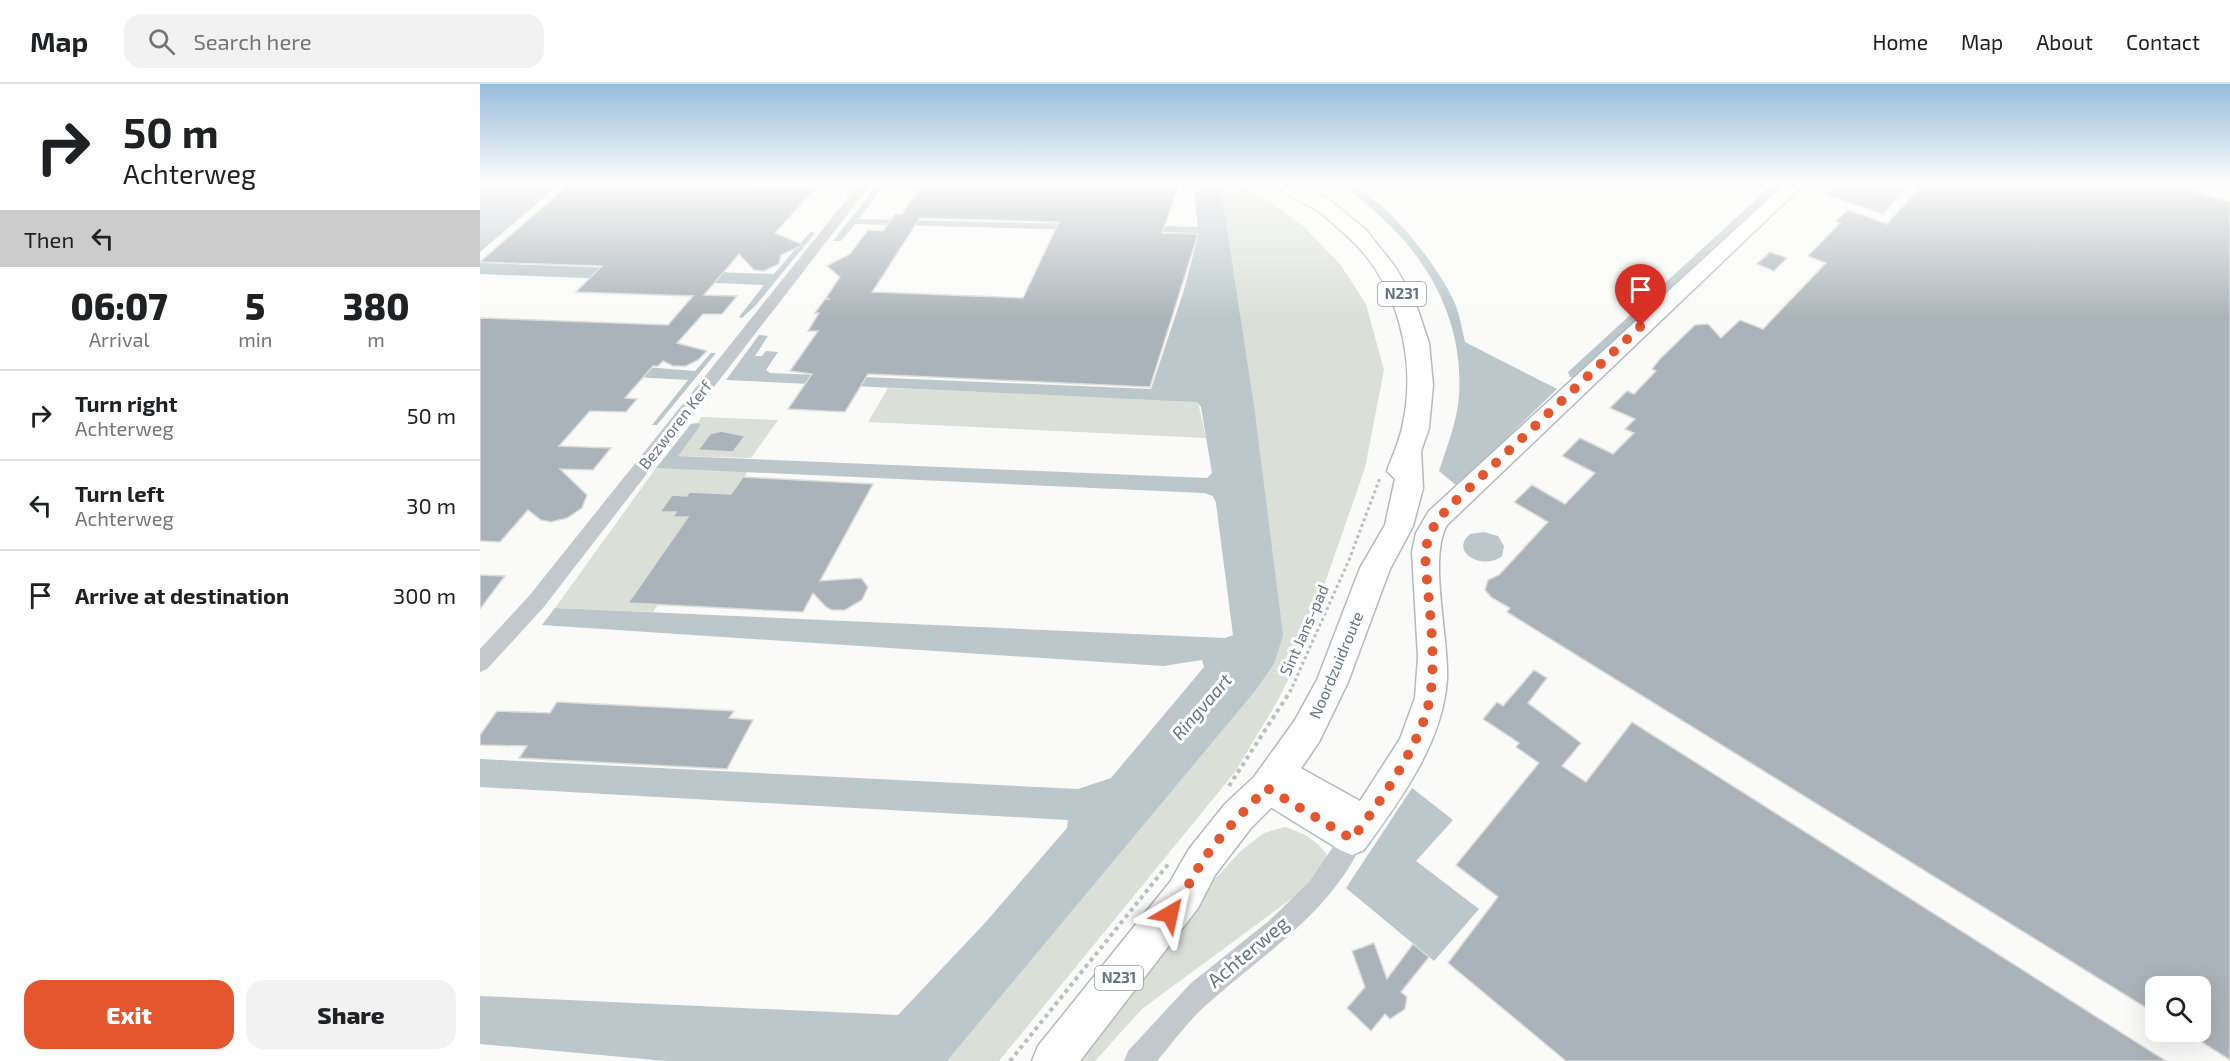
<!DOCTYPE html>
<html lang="en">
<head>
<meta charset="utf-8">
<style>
  body { margin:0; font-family:"Exo 2",sans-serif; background:#f2f2f2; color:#202124; height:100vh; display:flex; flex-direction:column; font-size:22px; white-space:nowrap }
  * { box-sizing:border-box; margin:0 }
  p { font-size:20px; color:#757577 }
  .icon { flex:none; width:33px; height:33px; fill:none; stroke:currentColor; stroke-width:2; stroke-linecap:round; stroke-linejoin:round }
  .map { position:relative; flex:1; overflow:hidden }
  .sheet { display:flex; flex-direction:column; background:#fff; width:480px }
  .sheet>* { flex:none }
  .hud { background:#fff; color:#202124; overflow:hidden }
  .fabs { position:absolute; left:1665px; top:892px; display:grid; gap:12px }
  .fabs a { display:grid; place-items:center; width:66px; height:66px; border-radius:12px; background:#fff; box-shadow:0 6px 24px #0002; font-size:30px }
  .pin { position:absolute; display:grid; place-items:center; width:51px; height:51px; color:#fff; margin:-62px -26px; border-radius:50% 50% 50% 0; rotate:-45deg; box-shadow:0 0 6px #0007 }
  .pin .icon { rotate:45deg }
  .me { position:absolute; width:66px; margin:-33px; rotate:36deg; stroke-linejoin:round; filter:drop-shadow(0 0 4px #0008) }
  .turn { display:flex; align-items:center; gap:21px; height:126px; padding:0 24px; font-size:27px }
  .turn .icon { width:78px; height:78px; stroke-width:2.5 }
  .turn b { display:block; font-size:42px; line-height:51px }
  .then { display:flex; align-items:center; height:57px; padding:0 24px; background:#0003; gap:12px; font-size:22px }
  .eta { display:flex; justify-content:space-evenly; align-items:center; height:102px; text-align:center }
  .eta b { font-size:36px; font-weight:800; line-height:42px }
  .button { display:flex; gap:12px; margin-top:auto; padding:12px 24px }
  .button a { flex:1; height:69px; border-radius:18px; background:#e4572e; color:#fff; font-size:24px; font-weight:800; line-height:69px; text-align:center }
  .button a+a { background:#f2f2f2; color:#202124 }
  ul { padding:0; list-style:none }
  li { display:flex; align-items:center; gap:18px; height:90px; padding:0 24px; border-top:2px solid #e0e0e0 }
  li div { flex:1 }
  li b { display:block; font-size:22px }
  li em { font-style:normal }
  header { display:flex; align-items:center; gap:36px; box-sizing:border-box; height:84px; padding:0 30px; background:#fff; border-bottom:2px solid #e0e0e0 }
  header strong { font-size:28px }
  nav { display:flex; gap:33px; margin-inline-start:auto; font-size:21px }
  .search { width:420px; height:54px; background:#f2f2f2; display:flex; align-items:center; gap:15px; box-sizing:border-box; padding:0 21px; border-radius:18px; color:#757577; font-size:22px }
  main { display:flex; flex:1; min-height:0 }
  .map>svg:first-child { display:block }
  .green { fill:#dadfd7 }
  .water { fill:#bbc7cb }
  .building { fill:#aab3b9; stroke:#dcdcda; stroke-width:1.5; fill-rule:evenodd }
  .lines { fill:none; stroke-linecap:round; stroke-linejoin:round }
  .secondary-casing { stroke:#b3babf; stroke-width:3 }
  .primary-casing { stroke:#b5babe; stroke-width:3 }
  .path-far1 { stroke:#bbbfc2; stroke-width:3; stroke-dasharray:3 3; stroke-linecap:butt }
  .path { stroke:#bbbfc2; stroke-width:4; stroke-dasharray:4 4; stroke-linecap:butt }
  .street { fill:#c3c8cc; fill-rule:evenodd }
  .secondary { fill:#fff; fill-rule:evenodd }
  .primary { fill:#fff; fill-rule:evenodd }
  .route { stroke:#e4572e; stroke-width:10; stroke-dasharray:0 18 }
  .labels { text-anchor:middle; stroke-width:6; stroke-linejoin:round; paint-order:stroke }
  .shield { fill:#fff; stroke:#939fa8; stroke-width:1.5 }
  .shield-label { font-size:15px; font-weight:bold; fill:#657683 }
  .street-label { font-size:16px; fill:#657683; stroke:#fff }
  .water-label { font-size:18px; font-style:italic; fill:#60757c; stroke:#fff }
  .near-street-label { font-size:20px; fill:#657683; stroke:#fff }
</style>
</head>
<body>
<header>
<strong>Map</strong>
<div class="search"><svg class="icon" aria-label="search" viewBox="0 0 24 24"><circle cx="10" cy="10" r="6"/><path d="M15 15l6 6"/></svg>Search here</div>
<nav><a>Home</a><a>Map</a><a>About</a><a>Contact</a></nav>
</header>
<main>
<section class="sheet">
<div class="hud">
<div class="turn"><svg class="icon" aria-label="right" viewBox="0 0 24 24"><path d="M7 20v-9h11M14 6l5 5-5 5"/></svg><div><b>50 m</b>Achterweg</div></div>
<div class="then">Then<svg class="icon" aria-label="left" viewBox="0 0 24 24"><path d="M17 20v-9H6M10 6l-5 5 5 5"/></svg></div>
</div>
<div class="eta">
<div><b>06:07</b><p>Arrival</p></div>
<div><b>5</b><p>min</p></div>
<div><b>380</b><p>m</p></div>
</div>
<ul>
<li><svg class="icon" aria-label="right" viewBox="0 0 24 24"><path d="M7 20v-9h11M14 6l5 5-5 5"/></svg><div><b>Turn right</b><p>Achterweg</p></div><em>50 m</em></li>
<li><svg class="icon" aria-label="left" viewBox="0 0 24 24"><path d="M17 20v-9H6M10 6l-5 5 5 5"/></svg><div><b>Turn left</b><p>Achterweg</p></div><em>30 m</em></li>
<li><svg class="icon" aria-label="arrive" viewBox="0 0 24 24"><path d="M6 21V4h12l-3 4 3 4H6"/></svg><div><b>Arrive at destination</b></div><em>300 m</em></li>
</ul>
<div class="button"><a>Exit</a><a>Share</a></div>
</section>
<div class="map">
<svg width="1750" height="977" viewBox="0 0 1750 977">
  <rect width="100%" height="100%" fill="#fafaf8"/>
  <g class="green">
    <polygon points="740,101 762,102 790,117 823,142 860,180 886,220 904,286 885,384 818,576 797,618 755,688 519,977 467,977 776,606 794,580"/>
    <polygon points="408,304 712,317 718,318 726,354 388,338"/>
    <polygon points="221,333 298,336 271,374 197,372 221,341 218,339"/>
    <polygon points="176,384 268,387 173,528 75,524"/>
    <path d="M805,743C823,749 836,755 847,771L836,791L819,809L662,925L615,977H592L729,801L762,766L784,749Z"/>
  </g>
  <g class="water">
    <polygon points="3,100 80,100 0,168 0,102"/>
    <polygon points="713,100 740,100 774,322 803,551 794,580 776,606 467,977 186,977 0,960 0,912 418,931 504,840 587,744 588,736 0,703 0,675 598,705 631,694 724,583 722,576 683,582 62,541 75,524 745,554 753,551 736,419 733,412 724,409 176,384 211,340 218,339 221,341 198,372 727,394 732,389 721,323 717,318 246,296 279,251 288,252 275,272 282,272 286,267 298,268 286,286 290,289 671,305 704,206 719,149 375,140 361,157 353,157 394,105 401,105 379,135 718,143"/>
    <path d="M859,100C898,100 963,188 976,222C980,233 982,246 985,258L1077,305L977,402L959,387C967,362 977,338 979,312C985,220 931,148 859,100Z"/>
    <polygon points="1293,100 1303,100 1096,294 1090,293 1088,288"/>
    <polygon points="1355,100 1409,100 1424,105 1403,130 1344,110"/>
    <polygon points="331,147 335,149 276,221 262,234 259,233 284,201 0,190 0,179 294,190"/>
    <polygon points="231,269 236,269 177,341 172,341 208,296 139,292 153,282 215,287"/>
    <path d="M1004,448L1018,452L1024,462L1022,472C1005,487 968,469 990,450Z"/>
    <polygon points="932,704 973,736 936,777 999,825 954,877 866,804"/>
  </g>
  <g class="building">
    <polygon points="89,100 335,105 295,149 323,161 301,171 299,180 284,187 274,186 259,170 224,211 257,212 242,230 223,230 197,259 227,267 218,276 206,282 193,282 183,277 178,282 173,282 145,314 157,315 146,328 110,327 79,362 131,364 113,386 80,385 107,411 102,424 87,434 71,438 61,436 48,426 20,458 0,457 0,234 188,241 213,212 96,208 122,182 0,178"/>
    <path d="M443,100H699L682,149L718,150L670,303L388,290L365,328L308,325L332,290L310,287L338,247H328L339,229H335L345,215H350L346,214L360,193L347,182L370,170L388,146L403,147L415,130H422ZM440,134L579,138L543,214L392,208Z"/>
    <polygon points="1443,100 1688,100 1750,118 1750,976 1720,957 1720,903 1676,903 1676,930 1027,528 1030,524 1012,514 1005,506 1008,496 1019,491 1068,438 1034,418 1052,401 1085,420 1115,389 1082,372 1100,354 1133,370 1154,349 1145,345 1155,335 1130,324 1147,307 1154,310 1176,287 1172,285 1180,275 1215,241 1228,240 1241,254 1260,236 1283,245 1346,179 1328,172 1360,139 1356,137 1368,126 1407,140"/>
    <polygon points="1290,168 1307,174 1294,187 1277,180"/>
    <polygon points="241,347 265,352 253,368 218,366 230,350"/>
    <polygon points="263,393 393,400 340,497 381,494 388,503 382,516 365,526 352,526 346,523 333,509 323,528 148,519 208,433 193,433 196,428 180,428 192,411 207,412 209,408 251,410"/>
    <polygon points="0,491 25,492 0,525"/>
    <polygon points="1054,586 1067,594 1048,619 1101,659 1082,682 1106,698 1152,638 1686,977 1086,977 968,879 1018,813 976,781 1059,679 1036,663 1039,659 1003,635 1017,618 1023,622"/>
    <polygon points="77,618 254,627 249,634 273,636 247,685 39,674 47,662 0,661 0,651 17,627 70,629"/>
    <polygon points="894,859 907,895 933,860 949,873 921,908 927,913 925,925 910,935 905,930 891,947 867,924 885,903 872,867"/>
  </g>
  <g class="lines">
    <g class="secondary-casing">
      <path id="secondary" d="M1305,100H1324L967,441C948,474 969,553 967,595C963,659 920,716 884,766L872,771L860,766L776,714L771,704L776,694L785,690L783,686L788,676L799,672L880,717L920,655L935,614L938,573L932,468L936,449L949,427Z"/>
    </g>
    <g class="primary-casing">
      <path id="primary" d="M796,100H820L852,118L886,146L916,184L936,220L949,259L953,301L949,344L941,367L943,404L933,442L910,485L868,598L839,658L800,715L771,744L735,791L718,824L600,977H552L558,962L690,798L709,765L745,720L774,693L815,636L837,596L880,484L905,441L915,395L907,387C912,373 919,358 922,344C938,278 918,196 866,151C856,143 848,134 838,127C825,118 805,113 796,100Z"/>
    </g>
    <polyline class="path-far1" points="810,608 869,476 900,394"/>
    <g class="path">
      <polyline points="749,702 811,606"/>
      <polyline points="530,977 690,778"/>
    </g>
    <g class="street">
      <polygon points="379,100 391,100 63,524 7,585 0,588 0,565 49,512"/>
      <path d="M872,744L880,747L884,755C853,826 788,867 732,916C711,933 694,957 677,977H644L648,967L711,899L790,836L829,798L864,747Z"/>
    </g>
    <use href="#secondary" class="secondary"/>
    <use href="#primary" class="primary"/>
  </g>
  <linearGradient id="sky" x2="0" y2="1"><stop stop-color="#96bcdc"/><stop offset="0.42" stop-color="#fdfdfc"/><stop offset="1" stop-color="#fdfdfc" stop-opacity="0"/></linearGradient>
  <rect width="1750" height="236" fill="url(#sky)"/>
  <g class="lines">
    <path class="route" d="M690,830C703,813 711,795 722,778C740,751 764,727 787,704L872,755C898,721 931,674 945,633C961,586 947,517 945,468C951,438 964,428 985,408L1161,242"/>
  </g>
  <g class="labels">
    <g class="shield">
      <rect x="898" y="198" width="48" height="24" rx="4.5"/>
      <rect x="615" y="882" width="48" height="24" rx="4.5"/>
    </g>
    <g class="shield-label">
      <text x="922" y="215">N231</text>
      <text x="639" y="899">N231</text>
    </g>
    <g class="street-label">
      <text transform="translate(195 341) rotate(-52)" y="6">Bezworen Kerf</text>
      <text transform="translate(824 546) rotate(-66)" y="6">Sint Jans-pad</text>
      <text transform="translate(856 581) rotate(-67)" y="6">Noordzuidroute</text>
    </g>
    <g class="water-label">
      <text transform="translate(722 623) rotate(-49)" y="6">Ringvaart</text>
    </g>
    <g class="near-street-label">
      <text transform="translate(768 868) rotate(-40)" y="7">Achterweg</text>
    </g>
  </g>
</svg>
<div class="fabs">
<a><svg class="icon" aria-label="search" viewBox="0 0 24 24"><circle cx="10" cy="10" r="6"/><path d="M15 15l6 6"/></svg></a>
</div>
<div class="pin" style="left:1161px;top:242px;background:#d93025"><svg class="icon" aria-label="arrive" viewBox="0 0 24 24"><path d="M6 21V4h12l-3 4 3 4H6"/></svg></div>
<svg class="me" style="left:690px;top:830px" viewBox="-20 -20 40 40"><path d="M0-17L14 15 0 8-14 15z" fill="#e4572e" stroke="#fff" stroke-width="4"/></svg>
</div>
</main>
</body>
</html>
